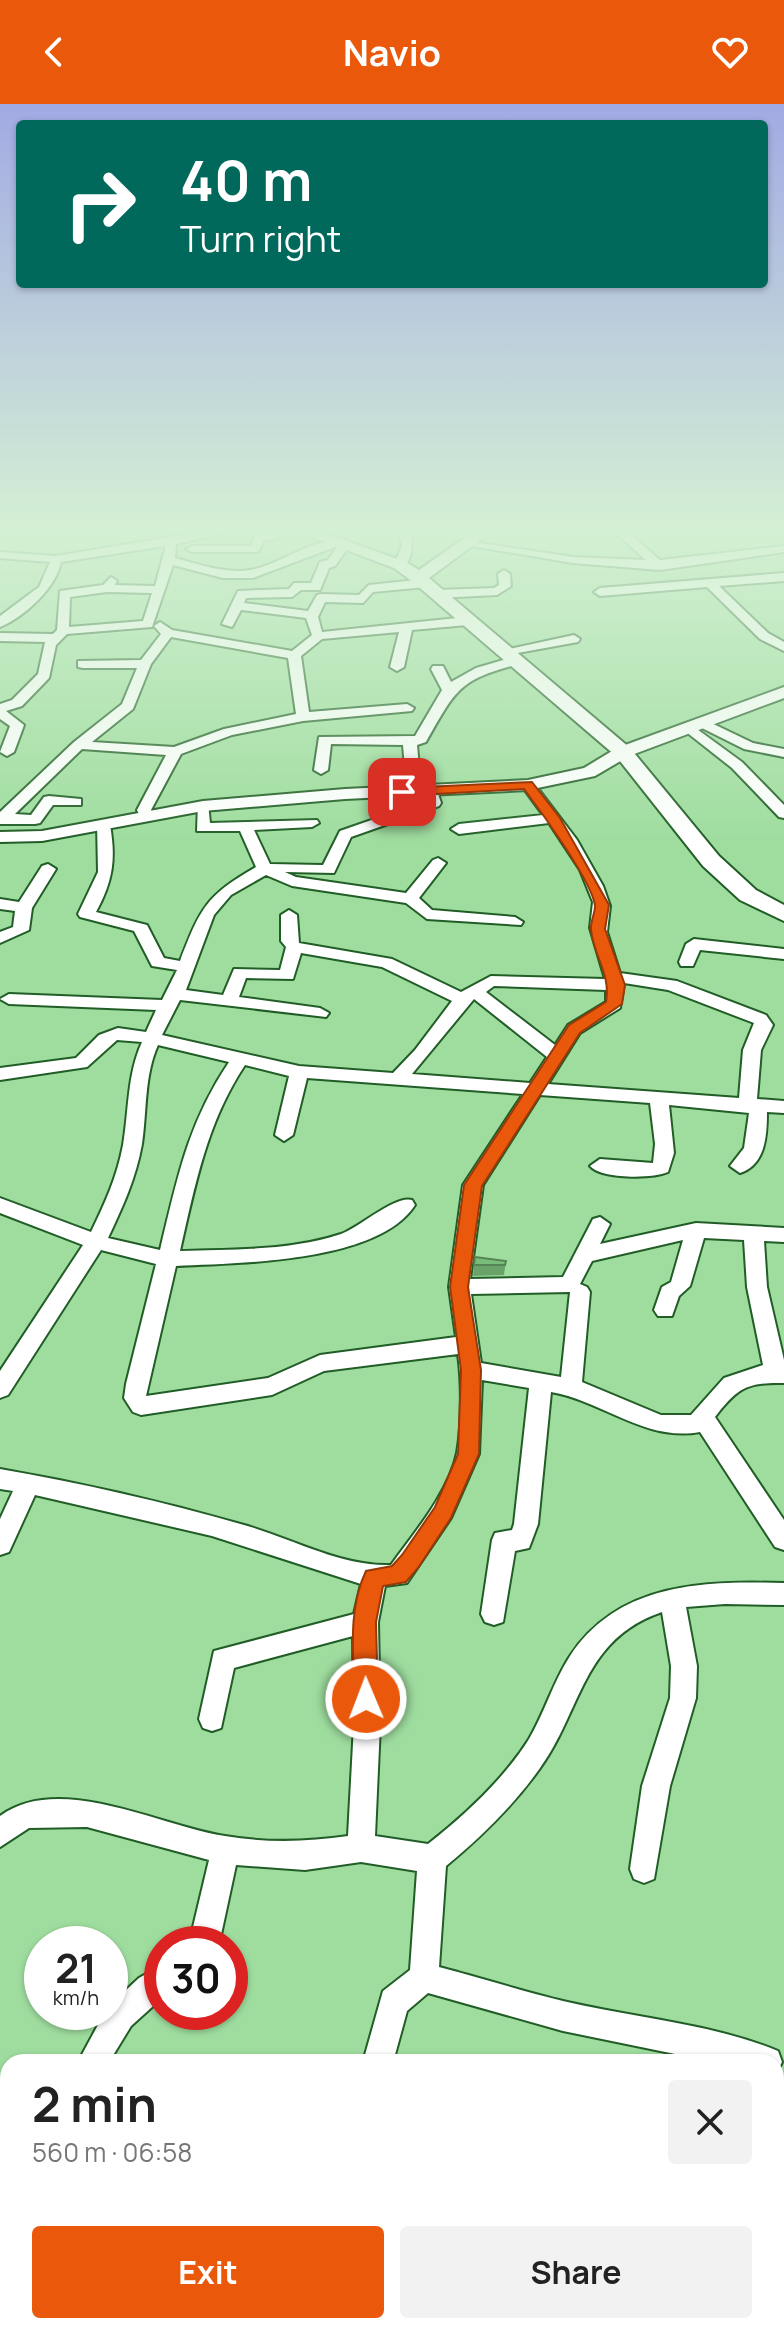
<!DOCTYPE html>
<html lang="en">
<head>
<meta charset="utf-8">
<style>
  body { margin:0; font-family:Manrope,sans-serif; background:#f2f2f2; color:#222; height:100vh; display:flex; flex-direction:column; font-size:30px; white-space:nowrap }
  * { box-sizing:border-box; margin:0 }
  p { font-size:26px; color:#767676 }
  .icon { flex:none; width:44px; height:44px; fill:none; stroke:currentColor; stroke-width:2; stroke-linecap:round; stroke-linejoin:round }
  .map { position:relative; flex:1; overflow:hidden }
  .drawer { position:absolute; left:0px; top:1950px; width:784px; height:280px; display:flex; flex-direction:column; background:#fff; border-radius:24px 24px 0 0; box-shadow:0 2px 6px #0004 }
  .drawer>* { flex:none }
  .top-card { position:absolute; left:16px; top:16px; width:752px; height:168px; border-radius:8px; box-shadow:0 2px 6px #0004; background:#00695c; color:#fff; overflow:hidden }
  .speed { position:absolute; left:24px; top:1822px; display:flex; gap:16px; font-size:40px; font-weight:700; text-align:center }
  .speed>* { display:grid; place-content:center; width:104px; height:104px; border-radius:50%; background:#fff; box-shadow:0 2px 6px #0004; line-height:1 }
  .speed small { font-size:20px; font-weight:400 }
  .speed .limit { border:12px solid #d22; background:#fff; color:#111 }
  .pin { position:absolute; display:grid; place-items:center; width:68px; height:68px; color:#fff; margin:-34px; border-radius:16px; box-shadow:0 4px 12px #0006 }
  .me { position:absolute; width:88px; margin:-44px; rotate:359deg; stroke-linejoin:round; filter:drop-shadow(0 0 6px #0008) }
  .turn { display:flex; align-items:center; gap:28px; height:168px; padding:0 32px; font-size:36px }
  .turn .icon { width:104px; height:104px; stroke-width:2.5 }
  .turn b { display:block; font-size:56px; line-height:68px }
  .round { display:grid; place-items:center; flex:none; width:84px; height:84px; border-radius:8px; background:#f2f2f2 }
  .overview { display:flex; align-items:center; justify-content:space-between; height:136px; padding:0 32px }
  h1 { font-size:48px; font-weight:700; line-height:60px }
  .cta { display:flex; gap:16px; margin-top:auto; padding:16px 32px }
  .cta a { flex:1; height:92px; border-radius:8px; background:#ea580c; color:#fff; font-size:32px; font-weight:700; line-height:92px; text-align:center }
  .cta a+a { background:#f2f2f2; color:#222 }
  header { display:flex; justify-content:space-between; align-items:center; height:104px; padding:0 32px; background:#ea580c; color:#fff; font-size:36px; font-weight:700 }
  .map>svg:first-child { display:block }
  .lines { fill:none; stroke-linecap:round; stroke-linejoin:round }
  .minor-casing { stroke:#215d26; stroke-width:4 }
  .tertiary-casing { stroke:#215d26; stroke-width:4 }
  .secondary-casing { stroke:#215d26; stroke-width:4 }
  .minor { fill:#fff; fill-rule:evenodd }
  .tertiary { fill:#fff; fill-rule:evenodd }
  .secondary { fill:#fff; fill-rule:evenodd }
  .wall { fill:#69a36a }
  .building { fill:#7abd7b; stroke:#558456; stroke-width:2 }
  .route { fill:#ea580c; stroke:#983908; stroke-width:2 }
</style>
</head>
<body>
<header><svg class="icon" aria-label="back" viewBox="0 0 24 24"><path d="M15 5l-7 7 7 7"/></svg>Navio<svg class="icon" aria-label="heart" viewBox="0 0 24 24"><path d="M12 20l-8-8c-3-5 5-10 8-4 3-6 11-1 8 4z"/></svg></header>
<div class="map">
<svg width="784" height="2230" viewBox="0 0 784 2230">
  <rect width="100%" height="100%" fill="#9fdd9f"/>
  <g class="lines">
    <g class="minor-casing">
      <g id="minor">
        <path d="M213,426H236L176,440L175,454C199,460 224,470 250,466C281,462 322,425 349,442L335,462L329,464L320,486H301L292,493L246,494L244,499L308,507L317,491L321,490L359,491L369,481L425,475L431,479L425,483L373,488L363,499L325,498L318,513L322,528L467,513L473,517L467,521L412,526L404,563L397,567L390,563L399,528L322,535L301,552L309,608L407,600L414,604L412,607L303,617L232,631L181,650L151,706L154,713L147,717L142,716L137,706L166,651L82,645L15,710L31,711L44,693L49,692L81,695V701H53L40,719L35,720H0V708L74,638L122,600L137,564H83L78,563V557L141,556L161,530L154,522L160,518L172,526L292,547L312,531L306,514L241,506L232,523L222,520L238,487L289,485L294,479H311L320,458L328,456L338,442L253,474H223L173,461L152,523L67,530L56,541L49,574L22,602L6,607L24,621L14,648L7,652L0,648L10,622L0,615V600L12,596L38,570L45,538L0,537V529L53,530L57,526L60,487L103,481L111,473L117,477L115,481L155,482L165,445V442L61,458C56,484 24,513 0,523V512L39,483L50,458L0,454V448L56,452ZM107,488L152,489L143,517L69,523L70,493ZM171,533L288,554L296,610L224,625L174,643L92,638L133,605L151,560Z"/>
        <polygon points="276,426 290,426 276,435 264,436 259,447 255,448 192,448 186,445 192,442 251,442 256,430"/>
        <path d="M398,426H410C413,440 414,457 400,465L394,461L402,442Z"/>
        <polygon points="612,426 625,426 660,456 784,442 784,448 660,466 573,459 460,440 466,437 573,453 646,456"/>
        <polygon points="504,466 510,470 511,482 497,491 437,494 431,490 437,486 494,484 499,481 498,470"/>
        <polygon points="784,469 784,477 719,482 768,529 784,538 784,547 760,535 707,483 600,492 594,488 600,484"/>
        <polygon points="574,531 580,535 578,538 506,551 500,547"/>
        <path d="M517,552L522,553V559C458,576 457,584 426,638L417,641L419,664L437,687L441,699L439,702L351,733L334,769L285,768L296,773L406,789L433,756L438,754L446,759L419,794L432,806L515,813L523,818L521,821L427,815L406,799L292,782L266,771L231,791L214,811L186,886L223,891L234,865L280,866L286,843L281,837V811L289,806L297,811L299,839L392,855L461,888L491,872L605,875L590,824L593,798L580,766L549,719L459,730L451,725L459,720L543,711L521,681L528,677L533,678L577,736L603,782L610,802L607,828L620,869L677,877L766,911L773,921L761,946L757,995L784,997V1009L767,1008C767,1030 766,1061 740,1069L730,1062L744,1044L749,1009L669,1001L674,1049L668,1068C652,1075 601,1075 590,1062L600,1055L653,1059L655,1040L650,999L540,991L483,1081L470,1175L563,1173L593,1115L600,1113L610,1120L600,1140L696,1119L784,1124V1138L764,1137L767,1183L784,1256V1279C747,1278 737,1284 715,1313L784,1416V1446L775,1443L700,1328C645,1338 603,1297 551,1288L538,1420L529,1444L515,1447L503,1518L494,1521L485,1518L481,1510L492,1436L495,1429L512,1426L514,1420L529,1284L482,1276L479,1350L451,1414L407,1479L385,1482L378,1518L380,1621L375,1732L428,1740C465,1711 504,1675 529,1635C545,1608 553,1578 570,1552C619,1478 704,1477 784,1479V1501L725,1500L686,1503L697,1562L696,1594L670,1682L654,1775L644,1779L634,1775L630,1765L642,1682L670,1594L671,1562L662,1508C582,1535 582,1606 540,1664C514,1701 481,1733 446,1762L439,1863C481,1874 522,1887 563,1897C634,1914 710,1919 778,1947L782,1958L776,1970V1958H714L563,1927L428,1889L407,1907L393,1958H363L383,1887L410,1866L417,1767L361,1758L305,1766L236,1761L219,1840H189L209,1756L87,1723L29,1724L0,1743V1712C59,1668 160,1722 225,1732C266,1739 307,1738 348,1732L354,1621L353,1532L234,1564L221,1624L212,1627L203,1624L199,1615L214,1547L354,1510L361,1480L212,1432L35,1391L9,1448L0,1451V1415L13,1387L0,1385V1365C82,1379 164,1398 244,1421C291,1434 342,1463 391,1461C414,1429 449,1388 457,1349C462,1321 462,1277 458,1250L324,1267L272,1291L141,1311L133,1308L124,1294L126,1280L156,1160L101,1146L8,1291L0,1294V1267L83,1141L0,1109V1094L91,1128C105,1099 117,1073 123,1041C129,1006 127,971 142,938L117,936L87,963L0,976V964L76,954L99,931L118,924L146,928L156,906L9,900L0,895L9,890L162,896L177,866L152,862L134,827L80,813L78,810L98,768L97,718H107L110,721C116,755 113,777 96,808L147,821L164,854L180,857C201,803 206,792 256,763L240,727H197L198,699H208L210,719L317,716L319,719L312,723L254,726L270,760L323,761L340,727L426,697L405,664L403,641L331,640L328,666L321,670L314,666L319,633L415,632L442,586L431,565L433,562H443L451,578L476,564ZM301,849L382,863L452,897L415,946L393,969L299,962L162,931L180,896L326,913L329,909L320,904L239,893L246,874L293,875ZM624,879L668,886L754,919L743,946L739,994L548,980L580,929L620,904ZM494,882L606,886V898L568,921L555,941L486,888ZM474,895L547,953L530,979L412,970ZM158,941L229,958C188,1019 177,1075 160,1146L108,1134C123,1102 136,1074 142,1040C147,1007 144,972 158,941ZM245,961L289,972L275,1031L284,1037L293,1031L307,974L523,990L463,1081L449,1183L456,1233L320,1251L268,1274L146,1292L176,1162C237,1159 378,1159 415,1101L412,1096C395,1091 360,1123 341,1130C290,1147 233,1145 180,1147C195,1081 207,1018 245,961ZM704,1134L744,1136L747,1183L763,1261L724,1274L691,1311H661L582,1278L590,1188L587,1183L580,1180L592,1157L683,1136L671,1178L662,1183L654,1206L658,1212H672L679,1192L690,1182ZM570,1188L561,1273L481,1259L471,1190Z"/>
        <polygon points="703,615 753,639 784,645 784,653 744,645 698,622 696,619"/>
        <polygon points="690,620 742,658 784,701 784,714 779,713 732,664 685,627 683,624"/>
        <polygon points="48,760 56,765 32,804 29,826 0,839 0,828 13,823 15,807 0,805 0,795 19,798 42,762"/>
        <polygon points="694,835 784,845 784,855 700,846 693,862 681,862 679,858 686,840"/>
        <polygon points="162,1861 162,1894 131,1922 109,1958 78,1958 105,1908 110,1908 110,1901 139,1874"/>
        <rect x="776" y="2004" width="8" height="32"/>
        <polygon points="8,2058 8,2090 0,2092 0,2060"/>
        <polygon points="297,2222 331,2222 330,2230 296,2230"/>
        <rect x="546" y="2222" width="34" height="8"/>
      </g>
    </g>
    <g class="tertiary-casing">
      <polygon id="tertiary" points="784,583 784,594 629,652 595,672 528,686 345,695 203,707 42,737 0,738 0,728 42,727 203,697 345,685 528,676 584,664 617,644"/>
    </g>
    <g class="secondary-casing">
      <polygon id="secondary" points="293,426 316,426 406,458 419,466 476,426 494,426 429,474 630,644 719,752 756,786 784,801 784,817 740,796 703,762 616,652 413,478 394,464"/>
    </g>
    <use href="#minor" class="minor"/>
    <use href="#tertiary" class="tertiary"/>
    <use href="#secondary" class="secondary"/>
  </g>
  <polygon class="wall" points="475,1153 506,1157 504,1171 473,1172"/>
  <polygon class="building" points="475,1153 506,1157 505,1161 474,1161"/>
  <linearGradient id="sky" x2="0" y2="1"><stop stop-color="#a2aae4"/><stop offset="0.58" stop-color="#d4f0d4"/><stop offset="1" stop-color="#d4f0d4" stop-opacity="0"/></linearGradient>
  <rect width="784" height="738" fill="url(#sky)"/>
  <path class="route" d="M532,678L560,714L609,801L605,825L625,881L622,900L580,929L482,1082L468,1183L481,1266L479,1350L451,1414L418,1464L406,1478L383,1482L376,1518L378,1595L375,1603L366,1606L358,1603L354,1595C354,1554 347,1506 366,1467L392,1462L402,1451L435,1403L458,1350L461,1266L450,1183L464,1081L569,921L606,898C611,870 594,853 591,826C590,818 595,810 595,802C593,779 540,706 524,685L402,692L395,688L402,684Z"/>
</svg>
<div class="speed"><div>21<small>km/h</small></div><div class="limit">30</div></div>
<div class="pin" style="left:402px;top:688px;background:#d93025"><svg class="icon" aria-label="arrive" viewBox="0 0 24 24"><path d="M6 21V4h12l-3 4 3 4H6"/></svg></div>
<svg class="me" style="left:366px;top:1595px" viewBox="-20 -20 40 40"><circle r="17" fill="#ea580c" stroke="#fff" stroke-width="3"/><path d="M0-11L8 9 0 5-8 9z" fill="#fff"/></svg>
<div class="top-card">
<div class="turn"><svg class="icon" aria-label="right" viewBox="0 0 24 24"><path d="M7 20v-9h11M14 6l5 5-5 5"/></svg><div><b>40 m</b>Turn right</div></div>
</div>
<section class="drawer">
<div class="overview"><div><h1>2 min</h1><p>560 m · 06:58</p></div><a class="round"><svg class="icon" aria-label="close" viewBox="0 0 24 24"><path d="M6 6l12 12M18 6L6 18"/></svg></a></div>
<div class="cta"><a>Exit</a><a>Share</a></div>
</section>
</div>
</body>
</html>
